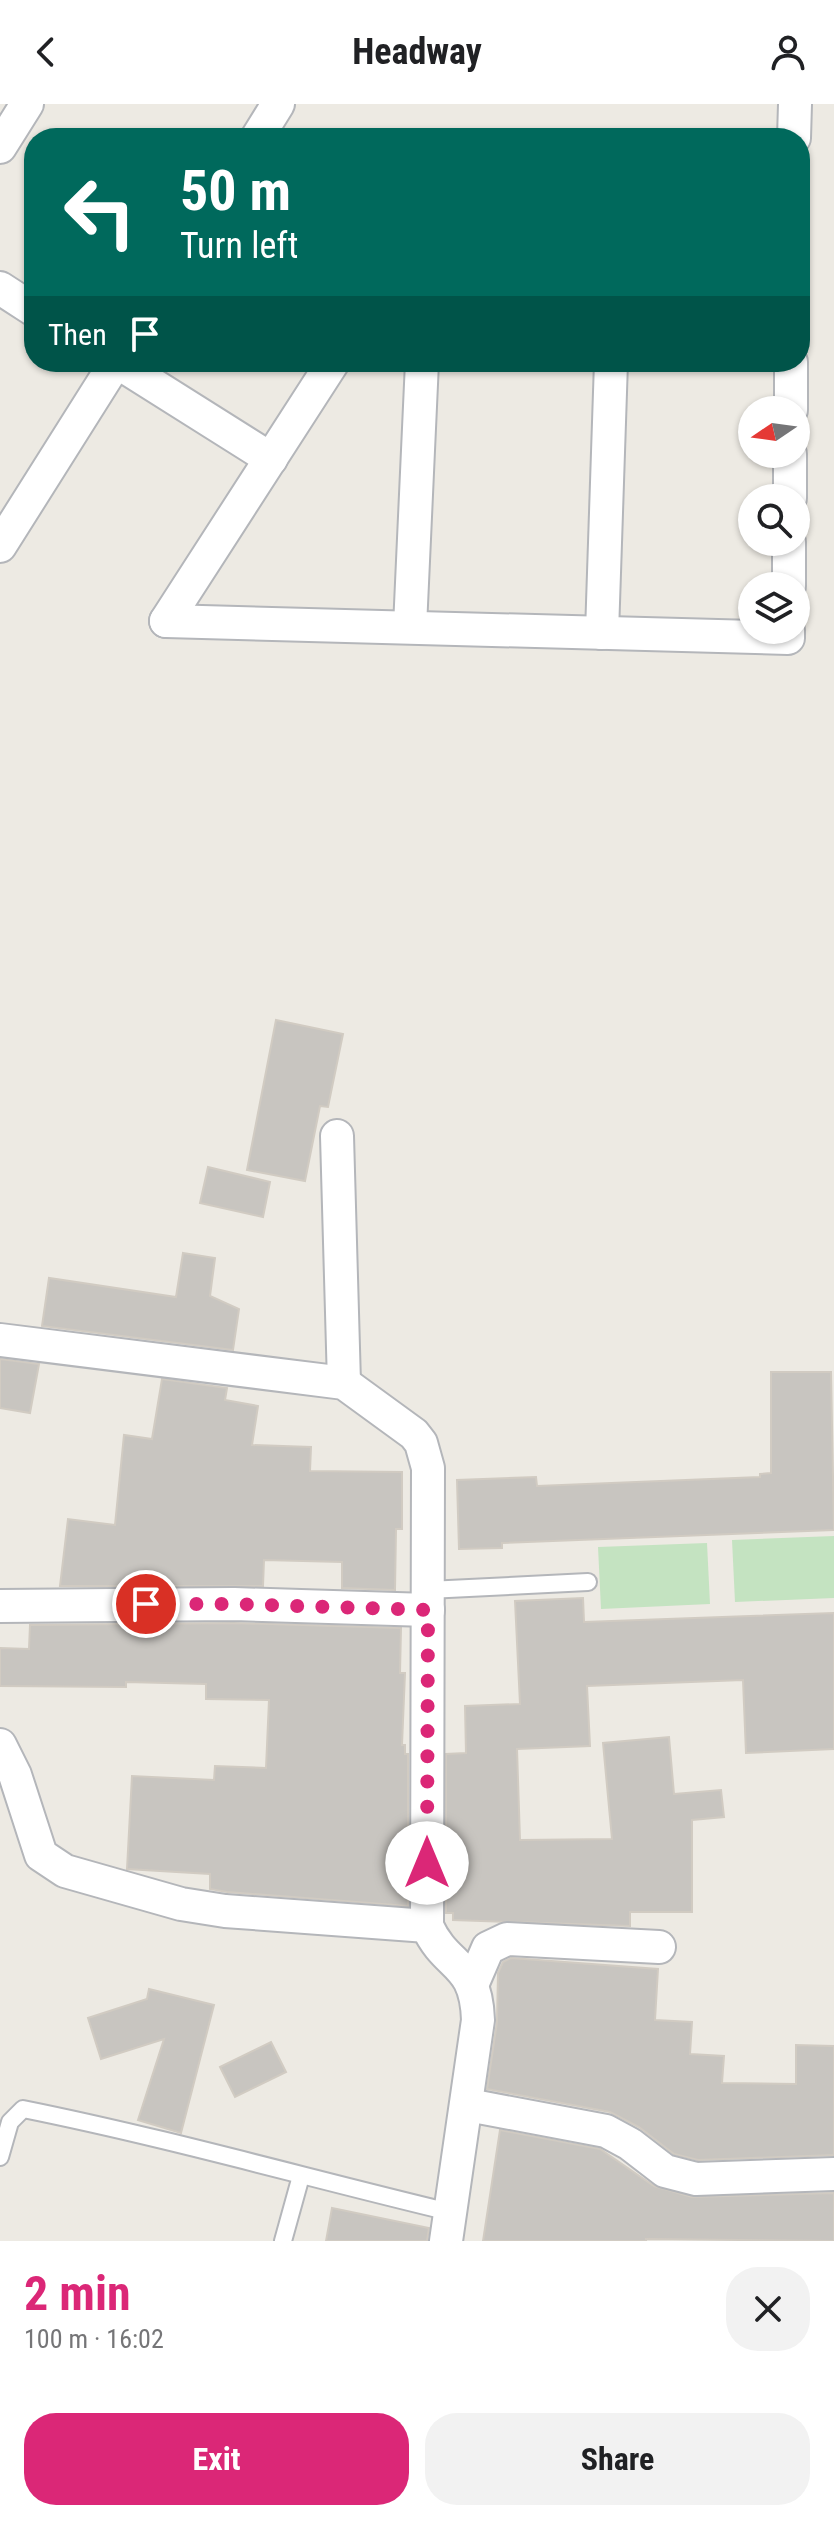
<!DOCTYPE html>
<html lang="en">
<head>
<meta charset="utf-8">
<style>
  body { margin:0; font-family:"Roboto Condensed",sans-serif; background:#f2f2f2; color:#202124; height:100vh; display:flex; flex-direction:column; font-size:30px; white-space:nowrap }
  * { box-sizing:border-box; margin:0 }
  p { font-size:26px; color:#757577 }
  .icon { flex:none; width:44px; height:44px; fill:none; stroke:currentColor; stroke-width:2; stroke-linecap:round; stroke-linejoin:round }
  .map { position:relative; height:2137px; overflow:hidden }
  .side { display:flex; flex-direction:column; background:#fff; flex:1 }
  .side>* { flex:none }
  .top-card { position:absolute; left:24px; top:24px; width:786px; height:244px; border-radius:32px; box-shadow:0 2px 6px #0004; background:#00695c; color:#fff; overflow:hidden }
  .needle { width:52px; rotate:257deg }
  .fabs { position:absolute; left:738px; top:292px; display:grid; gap:16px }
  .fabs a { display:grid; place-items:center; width:72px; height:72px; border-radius:50%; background:#fff; box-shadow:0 2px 6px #0004; font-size:40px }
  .pin { position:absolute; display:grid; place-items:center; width:68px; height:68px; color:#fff; margin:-34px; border:4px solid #fff; border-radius:50%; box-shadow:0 2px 8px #0007 }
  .me { position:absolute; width:88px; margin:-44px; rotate:0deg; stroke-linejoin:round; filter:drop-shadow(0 0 6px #0008) }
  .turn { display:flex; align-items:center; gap:28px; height:168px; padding:0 24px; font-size:36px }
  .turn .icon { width:104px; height:104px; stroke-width:2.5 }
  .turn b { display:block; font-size:56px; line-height:68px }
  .then { display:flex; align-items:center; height:76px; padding:0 24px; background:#0003; gap:16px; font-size:30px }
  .round { display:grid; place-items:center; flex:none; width:84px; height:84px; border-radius:32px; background:#f2f2f2 }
  .headline { display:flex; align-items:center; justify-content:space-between; height:136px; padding:0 24px }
  h1 { font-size:48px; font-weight:700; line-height:60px; color:#db2777 }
  .action { display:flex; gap:16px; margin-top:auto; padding:16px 24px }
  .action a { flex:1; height:92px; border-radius:32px; background:#db2777; color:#fff; font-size:32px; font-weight:700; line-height:92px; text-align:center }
  .action a+a { background:#f2f2f2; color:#202124 }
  header { display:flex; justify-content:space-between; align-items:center; height:104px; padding:0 24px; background:#fff; font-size:36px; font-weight:700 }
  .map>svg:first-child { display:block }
  .green { fill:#c4e3c1 }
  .building { fill:#c8c5c0; stroke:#d1cbc2; stroke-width:2 }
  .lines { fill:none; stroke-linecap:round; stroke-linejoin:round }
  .lane-casing { stroke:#b4b6ba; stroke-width:20 }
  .street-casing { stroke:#b4b6ba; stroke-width:36 }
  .lane { stroke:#fff; stroke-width:16 }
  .street { stroke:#fff; stroke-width:32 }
  .route { stroke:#db2777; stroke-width:14; stroke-dasharray:0 25.2 }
</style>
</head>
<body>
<header><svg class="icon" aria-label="back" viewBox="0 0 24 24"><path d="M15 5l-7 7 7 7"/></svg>Headway<svg class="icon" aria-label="person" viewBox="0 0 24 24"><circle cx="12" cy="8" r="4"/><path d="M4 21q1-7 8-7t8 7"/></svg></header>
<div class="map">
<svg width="834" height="2137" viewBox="0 0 834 2137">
  <rect width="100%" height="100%" fill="#edeae3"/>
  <g class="green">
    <polygon points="834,1432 834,1494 735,1498 732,1436"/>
    <polygon points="707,1439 710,1500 601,1505 598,1443"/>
  </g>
  <g class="building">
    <polygon points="276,916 343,930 328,1003 320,1002 305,1077 247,1066"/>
    <polygon points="208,1063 270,1078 263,1113 200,1099"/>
    <polygon points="183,1149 215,1154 210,1192 239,1205 233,1246 42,1222 49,1174 176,1193"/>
    <polygon points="0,1255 39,1260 30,1309 0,1304"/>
    <polygon points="771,1268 831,1268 834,1426 502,1439 502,1444 459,1445 457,1376 536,1373 537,1382 760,1373 760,1370 771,1369"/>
    <polygon points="162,1275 227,1284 225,1296 258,1302 252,1341 311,1343 310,1367 402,1368 402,1425 396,1425 395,1486 342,1484 342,1458 264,1456 263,1482 60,1482 68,1415 115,1421 124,1331 152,1335"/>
    <polygon points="583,1494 584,1518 834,1509 834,1645 746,1649 743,1576 587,1582 590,1642 517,1645 520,1736 612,1735 603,1639 669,1633 674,1690 721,1686 724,1713 692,1716 692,1808 630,1808 630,1822 453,1816 453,1809 446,1809 446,1650 466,1649 465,1602 520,1600 515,1497"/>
    <polygon points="234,1519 401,1524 400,1569 405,1569 402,1641 405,1641 405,1650 408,1650 408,1802 227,1788 210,1785 210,1770 127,1765 132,1672 214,1676 215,1662 266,1664 269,1596 206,1595 206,1580 126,1578 126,1583 0,1582 0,1544 29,1545 30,1521"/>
    <polygon points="511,1854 658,1865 655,1916 692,1918 690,1950 724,1952 722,1979 796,1980 796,1941 834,1942 834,2051 698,2056 674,2050 639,2023 610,2008 487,1985 497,1918 498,1869 503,1858"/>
    <polygon points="149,1885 214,1901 181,2029 138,2016 164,1935 101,1955 88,1914 147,1895"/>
    <polygon points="271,1938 286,1968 235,1993 220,1963"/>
    <polygon points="500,2026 600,2045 654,2082 692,2093 834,2089 834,2137 646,2135 646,2137 483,2137"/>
    <polygon points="332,2104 429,2124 427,2137 326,2137"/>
  </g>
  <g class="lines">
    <g class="lane-casing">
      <g id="lane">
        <polyline points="428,1486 588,1478"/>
        <path d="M0,2053L10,2018L23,2005C167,2034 308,2074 450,2108"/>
        <polyline points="283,2137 301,2072"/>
      </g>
    </g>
    <g class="street-casing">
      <g id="street">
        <polyline points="257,34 278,0"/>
        <polyline points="794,34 795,0"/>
        <polyline points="0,43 27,0"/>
        <polyline points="0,184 34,206"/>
        <polyline points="117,258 271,355"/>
        <polyline points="791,306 791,258"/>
        <polyline points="790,394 790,350"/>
        <polyline points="0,442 116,258"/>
        <polyline points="789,482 789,438"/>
        <polyline points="166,517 788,534 788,526"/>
        <polyline points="166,517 333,258"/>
        <polyline points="410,523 422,258"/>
        <polyline points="602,529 611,258"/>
        <polyline points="337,1032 344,1279"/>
        <path d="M0,1236L344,1279L414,1330L421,1339L428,1364L427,1822C447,1866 476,1856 478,1916L446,2137"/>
        <polyline points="0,1502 234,1500 428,1506"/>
        <polyline points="0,1641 15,1671 41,1751 65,1767 181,1800 225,1807 427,1822"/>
        <polyline points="472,1881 488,1844 507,1835 659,1843"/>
        <polyline points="468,2001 606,2027 630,2040 665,2067 696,2075 834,2070"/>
      </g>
    </g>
    <use href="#lane" class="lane"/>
    <use href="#street" class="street"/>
  </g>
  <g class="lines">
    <polyline class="route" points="146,1500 234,1500 428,1506 427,1759"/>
  </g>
</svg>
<div class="fabs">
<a><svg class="needle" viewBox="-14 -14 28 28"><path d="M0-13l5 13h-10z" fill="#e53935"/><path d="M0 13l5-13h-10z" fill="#757577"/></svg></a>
<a><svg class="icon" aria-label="search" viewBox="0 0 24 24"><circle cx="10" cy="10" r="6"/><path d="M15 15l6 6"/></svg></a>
<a><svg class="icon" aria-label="layers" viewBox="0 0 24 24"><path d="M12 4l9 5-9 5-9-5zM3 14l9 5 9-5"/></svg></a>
</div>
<div class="pin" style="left:146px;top:1500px;background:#d93025"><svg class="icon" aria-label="arrive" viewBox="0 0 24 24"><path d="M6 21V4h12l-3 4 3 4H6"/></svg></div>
<svg class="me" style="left:427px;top:1759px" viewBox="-20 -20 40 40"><circle r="19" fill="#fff"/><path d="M0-13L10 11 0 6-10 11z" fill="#db2777"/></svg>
<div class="top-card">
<div class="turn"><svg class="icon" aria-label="left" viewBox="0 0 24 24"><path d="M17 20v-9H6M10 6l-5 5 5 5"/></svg><div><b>50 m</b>Turn left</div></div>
<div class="then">Then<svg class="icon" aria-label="arrive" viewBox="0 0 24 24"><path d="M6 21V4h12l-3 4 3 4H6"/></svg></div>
</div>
</div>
<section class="side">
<div class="headline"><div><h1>2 min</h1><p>100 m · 16:02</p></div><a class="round"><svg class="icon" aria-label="close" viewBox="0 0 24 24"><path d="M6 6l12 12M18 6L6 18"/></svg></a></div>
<div class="action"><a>Exit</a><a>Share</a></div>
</section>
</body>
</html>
